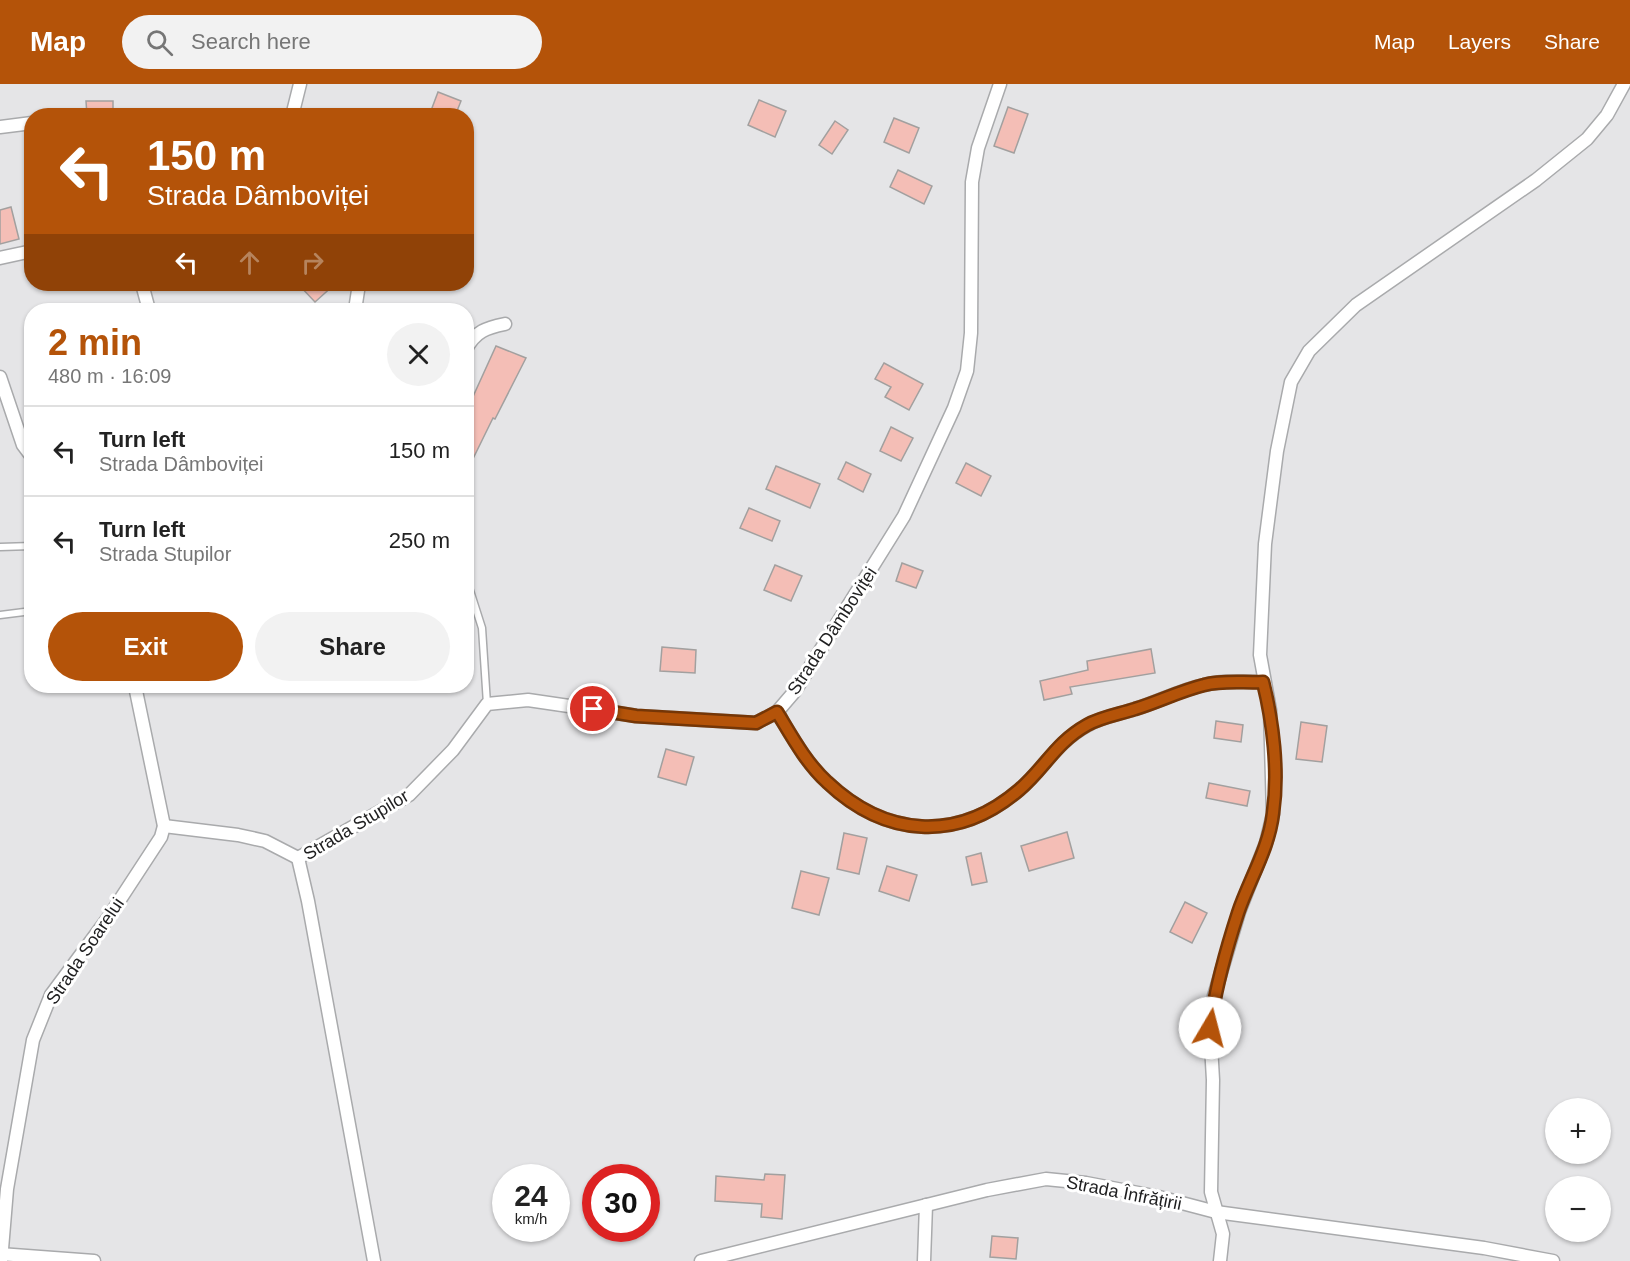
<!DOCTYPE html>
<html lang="en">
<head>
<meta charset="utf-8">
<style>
  body { margin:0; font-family:Arial,sans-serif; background:#f2f2f2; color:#222; height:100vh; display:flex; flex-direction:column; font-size:22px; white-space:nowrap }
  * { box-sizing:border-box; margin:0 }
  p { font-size:20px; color:#767676 }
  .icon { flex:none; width:33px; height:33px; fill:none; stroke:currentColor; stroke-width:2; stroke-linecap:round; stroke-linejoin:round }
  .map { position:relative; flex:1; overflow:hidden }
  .sheet { position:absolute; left:24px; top:219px; width:450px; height:390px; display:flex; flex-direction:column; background:#fff; border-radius:24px; box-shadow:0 2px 4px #0004 }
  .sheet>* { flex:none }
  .hud { position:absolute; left:24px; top:24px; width:450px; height:183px; border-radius:24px; box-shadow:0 2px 4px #0004; background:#b45309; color:#fff; overflow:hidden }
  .controls { position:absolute; left:1545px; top:1014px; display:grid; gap:12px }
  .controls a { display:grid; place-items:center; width:66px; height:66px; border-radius:50%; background:#fff; box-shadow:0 2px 4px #0004; font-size:30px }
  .speed { position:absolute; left:492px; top:1080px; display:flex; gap:12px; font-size:30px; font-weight:700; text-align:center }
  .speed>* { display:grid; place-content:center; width:78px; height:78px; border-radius:50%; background:#fff; box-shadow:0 2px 4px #0004; line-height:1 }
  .speed small { font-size:15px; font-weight:400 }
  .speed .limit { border:9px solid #d22; background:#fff; color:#111 }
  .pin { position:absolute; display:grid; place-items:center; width:51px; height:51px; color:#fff; margin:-26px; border:3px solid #fff; border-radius:50%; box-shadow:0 2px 6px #0007 }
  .me { position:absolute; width:66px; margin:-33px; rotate:8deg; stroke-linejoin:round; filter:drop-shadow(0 0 4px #0008) }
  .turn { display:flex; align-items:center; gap:21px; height:126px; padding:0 24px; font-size:27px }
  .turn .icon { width:78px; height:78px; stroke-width:2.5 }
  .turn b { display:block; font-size:42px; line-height:51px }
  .lanes { display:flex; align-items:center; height:57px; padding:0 24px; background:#0003; justify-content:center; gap:30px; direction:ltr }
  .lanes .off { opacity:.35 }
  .round { display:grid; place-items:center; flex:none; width:63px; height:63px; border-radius:32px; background:#f2f2f2 }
  .head { display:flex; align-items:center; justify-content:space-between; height:102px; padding:0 24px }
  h1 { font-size:36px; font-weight:600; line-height:45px; color:#b45309 }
  .cta { display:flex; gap:12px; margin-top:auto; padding:12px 24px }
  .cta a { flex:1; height:69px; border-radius:36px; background:#b45309; color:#fff; font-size:24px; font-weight:600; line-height:69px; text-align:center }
  .cta a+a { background:#f2f2f2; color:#222 }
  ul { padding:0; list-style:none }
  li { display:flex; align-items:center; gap:18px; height:90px; padding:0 24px; border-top:2px solid #e0e0e0 }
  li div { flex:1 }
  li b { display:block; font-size:22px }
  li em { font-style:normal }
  header { display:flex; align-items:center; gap:36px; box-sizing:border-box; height:84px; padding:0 30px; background:#b45309; color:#fff }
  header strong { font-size:28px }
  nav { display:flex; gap:33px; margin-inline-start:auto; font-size:21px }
  .search { width:420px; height:54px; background:#f2f2f2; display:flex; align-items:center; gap:15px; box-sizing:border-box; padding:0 21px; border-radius:33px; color:#767676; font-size:22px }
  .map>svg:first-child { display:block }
  .building { fill:#f4beb6; stroke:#a2a09f; stroke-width:1.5 }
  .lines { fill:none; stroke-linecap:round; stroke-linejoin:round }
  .lane-casing { stroke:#a9aaac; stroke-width:9 }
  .street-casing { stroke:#a9aaac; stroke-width:15 }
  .lane { stroke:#fff; stroke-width:6 }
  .street { stroke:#fff; stroke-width:12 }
  .route-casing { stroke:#753606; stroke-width:15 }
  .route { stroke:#b45309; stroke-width:10 }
  .labels { text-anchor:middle; stroke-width:6; stroke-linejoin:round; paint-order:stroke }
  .street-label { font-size:18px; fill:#1e1e1f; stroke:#fff }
</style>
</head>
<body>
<header>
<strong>Map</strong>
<div class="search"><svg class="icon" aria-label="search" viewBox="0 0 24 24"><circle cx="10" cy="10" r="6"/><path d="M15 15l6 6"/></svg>Search here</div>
<nav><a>Map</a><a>Layers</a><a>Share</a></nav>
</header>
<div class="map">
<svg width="1630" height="1177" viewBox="0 0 1630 1177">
  <rect width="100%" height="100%" fill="#e5e5e7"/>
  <g class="building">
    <polygon points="438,8 461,17 455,32 429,32"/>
    <polygon points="759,16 786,27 775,53 748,41"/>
    <polygon points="86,17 113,17 113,32 87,32"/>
    <polygon points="1008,23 1028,30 1014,69 994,62"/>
    <polygon points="894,34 919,44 909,69 884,58"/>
    <polygon points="835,37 848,46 832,70 819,61"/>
    <polygon points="898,86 932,102 924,120 890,103"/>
    <polygon points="11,123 19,155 0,160 0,126"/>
    <polygon points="298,200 335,200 315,218"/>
    <polygon points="496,262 526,274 495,335 493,334 466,389 466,328"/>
    <polygon points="884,279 923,300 909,326 885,313 891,303 875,295"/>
    <polygon points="891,343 913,354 901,377 880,367"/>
    <polygon points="846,378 871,390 863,408 838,395"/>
    <polygon points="966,379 991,392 981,412 956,399"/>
    <polygon points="776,382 820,400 810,424 766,405"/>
    <polygon points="749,424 780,437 772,457 740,444"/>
    <polygon points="902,479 923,487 916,504 896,497"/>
    <polygon points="775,481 802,492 791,517 764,506"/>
    <polygon points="662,563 696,566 695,589 660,587"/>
    <polygon points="1151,565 1155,589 1070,603 1072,610 1044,616 1040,597 1088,586 1087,577"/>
    <polygon points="1216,637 1243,641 1241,658 1214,654"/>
    <polygon points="1301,638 1327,642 1322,678 1296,675"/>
    <polygon points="666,665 694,673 686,701 658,693"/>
    <polygon points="1209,699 1250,707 1247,722 1206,714"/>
    <polygon points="1067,748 1074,774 1029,787 1021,762"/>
    <polygon points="844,749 867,754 859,790 837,785"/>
    <polygon points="981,769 987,798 972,801 966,773"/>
    <polygon points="887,782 917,791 909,817 879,807"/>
    <polygon points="801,787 829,794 819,831 792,824"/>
    <polygon points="1185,818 1207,829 1192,859 1170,848"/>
    <polygon points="765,1090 785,1091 782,1135 761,1133 762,1120 715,1117 716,1092 764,1096"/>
    <polygon points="992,1152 1018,1154 1016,1175 990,1173"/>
  </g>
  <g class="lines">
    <g class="lane-casing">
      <g id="lane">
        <polyline points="0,463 32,462"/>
        <polyline points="466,494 482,544 487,620"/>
        <polyline points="0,531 32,527"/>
      </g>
    </g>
    <g class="street-casing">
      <g id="street">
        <polyline points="292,32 300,0"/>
        <polyline points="0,43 32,39"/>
        <polyline points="0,174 32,167"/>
        <polyline points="142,200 149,226"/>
        <polyline points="355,226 359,200"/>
        <path d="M466,265C476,247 486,244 505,240"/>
        <polyline points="0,293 23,361 32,373"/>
        <path d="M777,628C791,651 806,679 827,698C885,753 957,759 1019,706C1045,684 1055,659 1088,641C1101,633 1120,630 1135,625C1158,618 1180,606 1204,601C1222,596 1244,598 1263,598"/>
        <polyline points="164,742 238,751 265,757 298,774"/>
        <polyline points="298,774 409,711 453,666 487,620 528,616 637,632 756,639 777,628 795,607 904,432 954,324 967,287 971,249 972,98 978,64 1000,0"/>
        <polyline points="298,774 308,817 374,1177"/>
        <polyline points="0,1170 94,1177"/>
        <polyline points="1,1177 7,1105 33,956 51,911 108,834 161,753 164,742 135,602"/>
        <polyline points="701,1177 987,1106 1046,1095 1086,1099 1159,1113 1216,1128 1484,1164 1553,1177"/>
        <polyline points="924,1177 926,1121"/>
        <polyline points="1220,1177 1223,1150 1211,1108 1213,996 1210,944 1214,912 1239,828 1266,759 1273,730 1270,626 1260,571 1265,460 1277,367 1291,298 1309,267 1356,221 1536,96 1587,55 1607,31 1624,0"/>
      </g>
    </g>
    <use href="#lane" class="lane"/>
    <use href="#street" class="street"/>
  </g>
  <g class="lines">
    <g class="route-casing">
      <path id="route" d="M593,625L636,632L756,639L777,628C791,651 806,679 827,698C885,753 957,759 1019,706C1045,684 1055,659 1087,641C1101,633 1120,630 1135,625C1158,618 1180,607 1204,601C1222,596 1244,599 1263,598C1273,638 1279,687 1273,729C1269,765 1249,796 1238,829C1226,866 1215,905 1210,944"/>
    </g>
    <use href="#route" class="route"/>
  </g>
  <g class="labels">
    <g class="street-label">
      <text transform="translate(832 547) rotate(-57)" y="6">Strada Dâmboviței</text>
      <text transform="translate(356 741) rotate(-31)" y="6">Strada Stupilor</text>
      <text transform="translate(85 867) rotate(-56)" y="6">Strada Soarelui</text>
      <text transform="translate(1124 1109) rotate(11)" y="6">Strada Înfrățirii</text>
    </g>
  </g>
</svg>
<div class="controls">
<a>+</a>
<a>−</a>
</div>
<div class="speed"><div>24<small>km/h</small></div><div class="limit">30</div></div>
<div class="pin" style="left:593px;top:625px;background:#d93025"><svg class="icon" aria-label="arrive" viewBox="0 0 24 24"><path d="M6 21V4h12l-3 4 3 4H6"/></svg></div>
<svg class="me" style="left:1210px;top:944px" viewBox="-20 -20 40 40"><circle r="19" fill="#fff"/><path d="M0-13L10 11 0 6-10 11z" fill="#b45309"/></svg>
<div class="hud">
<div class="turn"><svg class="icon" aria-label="left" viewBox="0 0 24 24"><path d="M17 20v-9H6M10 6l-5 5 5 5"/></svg><div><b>150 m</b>Strada Dâmboviței</div></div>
<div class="lanes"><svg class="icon" aria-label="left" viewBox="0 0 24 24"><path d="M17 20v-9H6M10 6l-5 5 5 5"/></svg><svg class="icon off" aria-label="ahead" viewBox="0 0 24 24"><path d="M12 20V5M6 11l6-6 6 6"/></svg><svg class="icon off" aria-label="right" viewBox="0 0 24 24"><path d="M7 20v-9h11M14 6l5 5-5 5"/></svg></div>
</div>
<section class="sheet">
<div class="head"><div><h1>2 min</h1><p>480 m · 16:09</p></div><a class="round"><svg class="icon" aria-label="close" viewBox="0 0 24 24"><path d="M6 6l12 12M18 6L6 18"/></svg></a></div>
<ul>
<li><svg class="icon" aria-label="left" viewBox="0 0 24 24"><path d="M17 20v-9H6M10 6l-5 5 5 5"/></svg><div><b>Turn left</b><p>Strada Dâmboviței</p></div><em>150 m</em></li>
<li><svg class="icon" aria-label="left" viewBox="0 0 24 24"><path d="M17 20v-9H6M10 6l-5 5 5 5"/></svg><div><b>Turn left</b><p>Strada Stupilor</p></div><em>250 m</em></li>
</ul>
<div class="cta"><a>Exit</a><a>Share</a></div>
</section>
</div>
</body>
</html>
